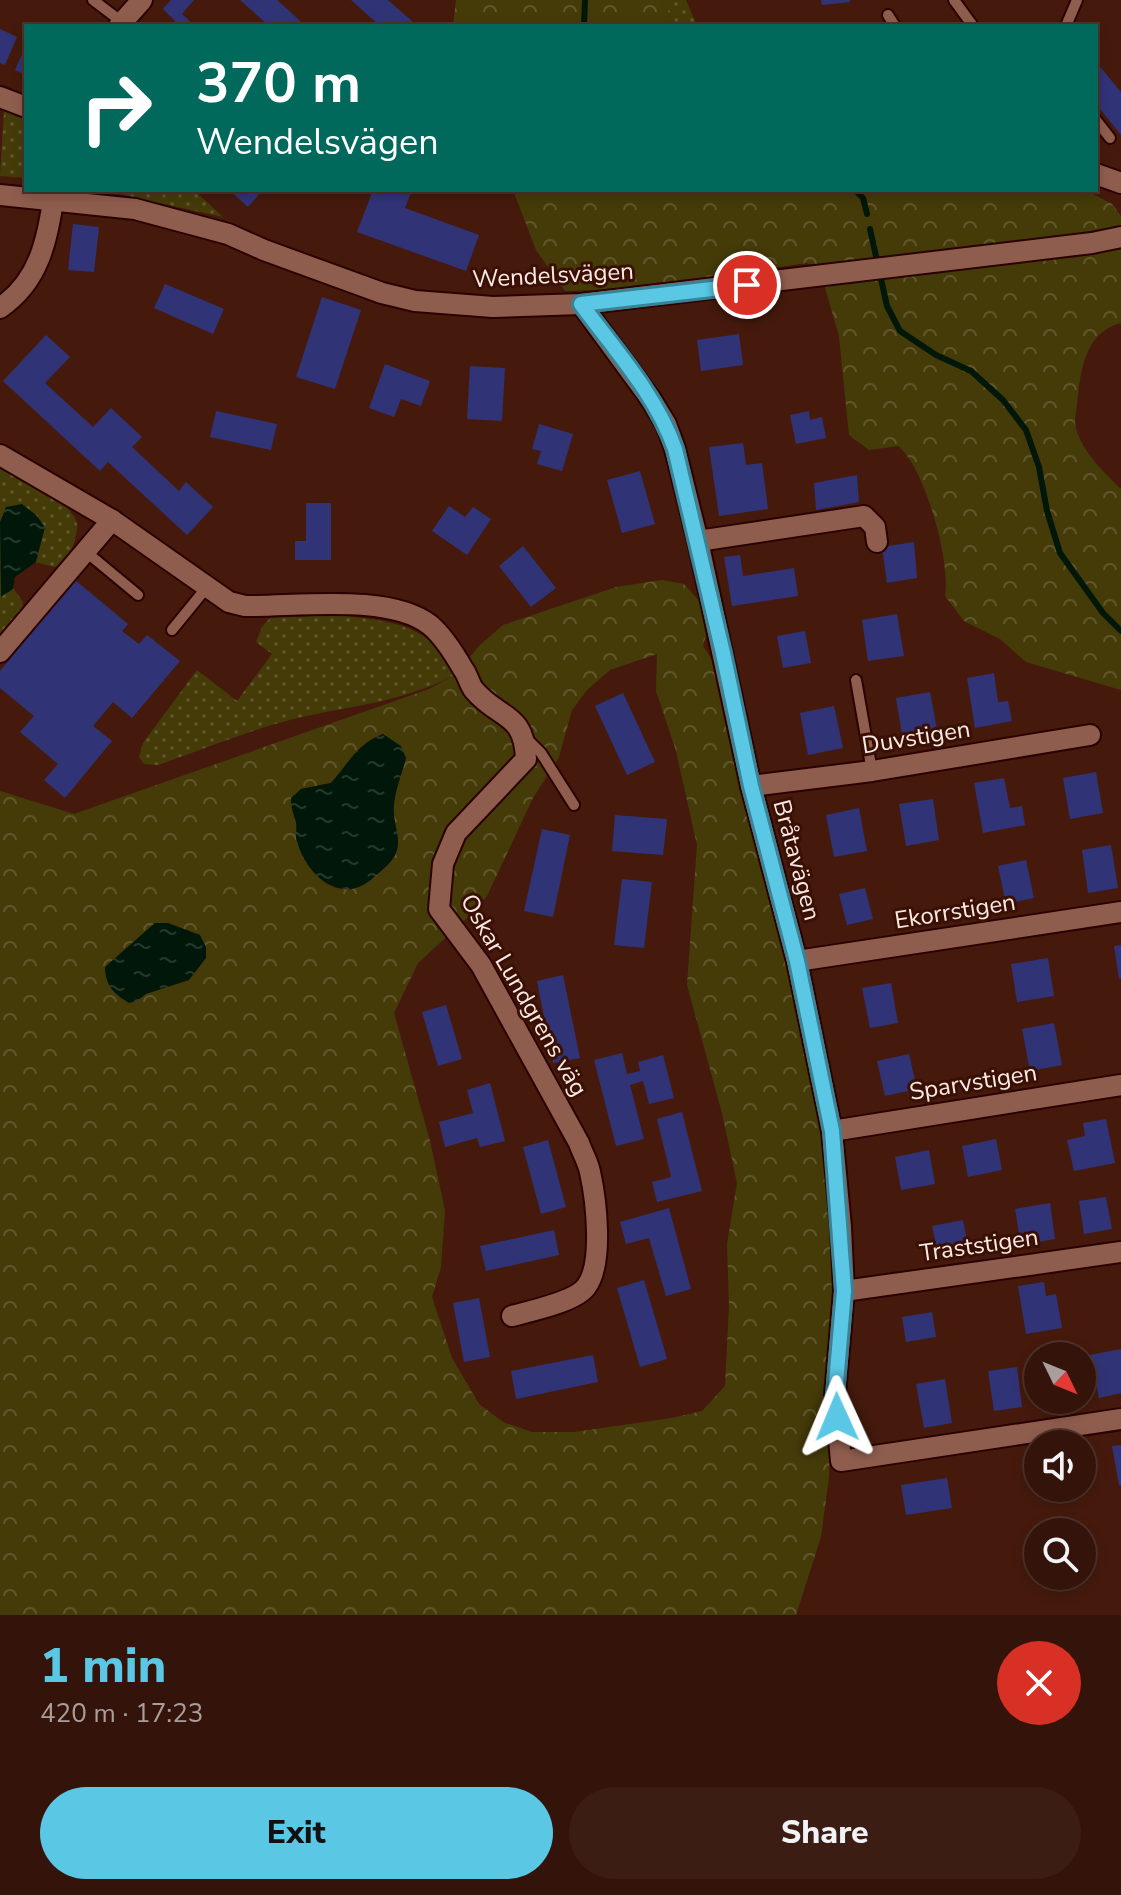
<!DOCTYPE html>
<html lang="en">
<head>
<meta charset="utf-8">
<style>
  body { margin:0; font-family:"Nunito Sans",sans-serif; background:#3c1d13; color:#f1f3f6; height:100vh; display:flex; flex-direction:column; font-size:30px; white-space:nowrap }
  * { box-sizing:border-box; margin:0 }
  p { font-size:26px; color:#a99e9c }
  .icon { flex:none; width:44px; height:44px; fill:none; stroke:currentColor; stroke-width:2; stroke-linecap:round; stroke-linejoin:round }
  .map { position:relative; height:1615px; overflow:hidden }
  .side { display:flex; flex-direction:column; background:#34140a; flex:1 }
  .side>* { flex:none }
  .guide { position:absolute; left:24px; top:24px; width:1074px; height:168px; border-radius:0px; box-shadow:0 4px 12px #0003,0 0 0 2px #4e332b; background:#00695c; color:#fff; overflow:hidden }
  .needle { width:52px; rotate:133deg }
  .buttons { position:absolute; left:1024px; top:1342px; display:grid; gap:16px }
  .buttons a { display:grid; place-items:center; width:72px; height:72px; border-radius:50%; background:#34140a; box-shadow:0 4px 12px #0003,0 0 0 2px #4e332b; font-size:40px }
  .pin { position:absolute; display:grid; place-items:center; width:68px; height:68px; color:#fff; margin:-34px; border:4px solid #fff; border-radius:50%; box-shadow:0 2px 8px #0007 }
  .me { position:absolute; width:88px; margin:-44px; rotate:359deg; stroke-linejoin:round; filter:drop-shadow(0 0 6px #0008) }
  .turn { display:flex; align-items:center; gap:28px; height:168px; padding:0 40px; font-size:36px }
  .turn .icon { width:104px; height:104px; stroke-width:2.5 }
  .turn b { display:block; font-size:56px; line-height:68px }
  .round { display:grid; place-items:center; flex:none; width:84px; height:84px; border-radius:42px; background:#3c1d13 }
  .headline { display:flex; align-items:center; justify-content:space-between; height:136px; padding:0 40px }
  h1 { font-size:48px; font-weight:800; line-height:60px; color:#5ac8e5 }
  .primary-button { display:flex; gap:16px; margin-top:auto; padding:16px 40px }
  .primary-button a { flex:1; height:92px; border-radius:48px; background:#5ac8e5; color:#111; font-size:32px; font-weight:800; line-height:92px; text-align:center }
  .primary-button a+a { background:#3c1d13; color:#f1f3f6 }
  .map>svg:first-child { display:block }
  .grass { fill:url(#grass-dots) }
  .forest { fill:url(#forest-crowns); fill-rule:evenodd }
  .water { fill:url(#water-ripples) }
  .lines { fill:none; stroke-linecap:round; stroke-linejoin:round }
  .stream { stroke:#001709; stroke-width:6 }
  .building { fill:#313377 }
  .service-casing { stroke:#2a0200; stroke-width:14 }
  .minor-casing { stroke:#2a0200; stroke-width:24 }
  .service { stroke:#8f5d4e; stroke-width:10 }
  .minor { stroke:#8f5d4e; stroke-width:20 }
  .route-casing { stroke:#3a8295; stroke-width:20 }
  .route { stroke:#5ac8e5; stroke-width:14 }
  .labels { text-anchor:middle; stroke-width:6; stroke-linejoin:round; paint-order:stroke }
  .street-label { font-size:24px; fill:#fbe9e4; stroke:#3a1004 }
</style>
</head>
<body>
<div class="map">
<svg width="1121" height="1615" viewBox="0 0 1121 1615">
  <defs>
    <pattern id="grass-dots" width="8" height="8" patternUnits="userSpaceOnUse" patternTransform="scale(2)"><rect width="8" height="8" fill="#453b09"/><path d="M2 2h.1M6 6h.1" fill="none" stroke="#61572d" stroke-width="1.8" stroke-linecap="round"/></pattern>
    <pattern id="forest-crowns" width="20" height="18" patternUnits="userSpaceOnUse" patternTransform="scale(2)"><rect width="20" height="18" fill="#453b09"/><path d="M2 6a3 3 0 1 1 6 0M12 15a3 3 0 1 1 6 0" fill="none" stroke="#61572d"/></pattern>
    <pattern id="water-ripples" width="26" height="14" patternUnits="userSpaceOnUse" patternTransform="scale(2)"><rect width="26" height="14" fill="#001709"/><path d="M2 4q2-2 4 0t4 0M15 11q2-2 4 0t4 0" fill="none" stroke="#26392d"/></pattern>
  </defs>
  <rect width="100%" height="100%" fill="#451a0d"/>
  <g class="grass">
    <polygon points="660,0 686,0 697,26 678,26"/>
    <polygon points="4,111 26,120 26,178 0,176"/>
    <polygon points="101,190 194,190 223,217"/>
    <path d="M0,469C21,480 71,499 77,524C78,529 75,537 74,543C70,554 65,561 55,567L35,562L15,577L13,588L23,602L21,616L0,640Z"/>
    <path d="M338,615C390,622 429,622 456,674C405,702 353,705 298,718C251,729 204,749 158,765L144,764L139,757L143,743L197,670L237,701L272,654L256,642L262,627L270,618Z"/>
  </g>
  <g class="forest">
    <polygon points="456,0 660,0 678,26 453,26"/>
    <path d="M513,190H1085L1112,204L1121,216V323C1084,332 1080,373 1077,405C1076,412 1074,422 1076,429C1084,454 1103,471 1121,489V690L1026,662L1000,639L964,621L945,596C951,562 925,467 898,446L869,450L849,435L839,336L819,267L807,263L622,289L565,291L536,250Z"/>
    <path d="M662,580L684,584L702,604L709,624L703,646L717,667L798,1006L821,1129L837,1279L829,1477L821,1537L796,1615H0V791L74,814L429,689L456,674L479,646L503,625L616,587ZM657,654L656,691L676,751L697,845L687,985L722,1113L737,1183L727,1244L729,1306L725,1386L702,1411L672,1418L574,1432H532L503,1422L479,1404L452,1358L432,1297L441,1267L445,1210L430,1141L394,1013L418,963L466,919L487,896L533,798L559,757L572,710L587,690L610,670ZM383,734L406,758C401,777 390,799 393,819C395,831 402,842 395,855C388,870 365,881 351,890L336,888L325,883L311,869L296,839L301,789L331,783C349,763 357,743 383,734ZM155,923L200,935L162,988L145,994L105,967Z"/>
  </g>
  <g class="water">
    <polygon points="22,504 36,515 45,527 36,562 15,577 13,589 1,597 0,522 6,507"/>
    <path d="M383,734L401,746L406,758C402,774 395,790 394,806C392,822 403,839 395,855C391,863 381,871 374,877C343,907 306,876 297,841C295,835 297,828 296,822C293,813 291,808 291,798L301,789L331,783C349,763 357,744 383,734Z"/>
    <path d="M155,923H168L200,935L206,947V958L189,980L146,994L137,1001L129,1003C114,994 105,985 105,967Z"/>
  </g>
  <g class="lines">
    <g class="stream">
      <polyline points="584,26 585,0"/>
      <polyline points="855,190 863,198 867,214"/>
      <polyline points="870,229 887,306 900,331 936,355 971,371 1003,400 1026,430 1039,467 1047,511 1060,553 1103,613 1121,631"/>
    </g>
  </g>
  <g class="building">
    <polygon points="171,0 194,0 182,14 195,26 170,26 175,21 163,9"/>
    <polygon points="240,0 277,0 306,26 269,26"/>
    <polygon points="351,0 388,0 415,24 380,26"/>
    <polygon points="821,0 850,0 850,2 822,5"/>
    <polygon points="0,29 17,37 5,65 0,63"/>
    <polygon points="26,45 26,75 15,70"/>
    <polygon points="1096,62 1121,92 1121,135 1096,104"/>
    <polygon points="229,190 263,190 248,207"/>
    <polygon points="373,190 412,190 405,208 479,235 466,271 357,232"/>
    <polygon points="73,224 99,227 94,272 68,270"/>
    <polygon points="165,284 224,309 213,334 154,308"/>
    <polygon points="322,297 361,310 335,389 296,377"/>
    <polygon points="739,334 743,365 701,371 697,340"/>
    <polygon points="46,335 70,357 45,383 93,427 111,408 142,437 132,447 179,491 186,482 213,507 187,535 108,462 100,471 3,381"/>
    <polygon points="385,364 430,381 421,406 401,399 394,417 369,408"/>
    <polygon points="470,366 505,368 502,421 467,419"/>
    <polygon points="216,411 277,424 271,450 210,437"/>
    <polygon points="809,411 810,420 822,417 826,438 796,444 790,415"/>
    <polygon points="539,424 573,434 562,471 537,464 541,451 532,449"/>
    <polygon points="743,443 746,465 762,463 768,509 719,516 709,447"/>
    <polygon points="640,471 655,524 622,533 607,480"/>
    <polygon points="857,475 859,502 816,510 814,483"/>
    <polygon points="306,503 331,503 331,560 295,560 295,541 306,541"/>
    <polygon points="449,506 465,517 473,507 491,519 467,555 432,531"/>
    <polygon points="914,542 917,578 887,583 882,547"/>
    <polygon points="523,546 556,588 531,607 499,566"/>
    <polygon points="740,555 743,576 794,568 798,596 732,606 724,557"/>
    <polygon points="75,580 128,624 122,631 139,644 147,635 180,661 132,718 113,702 93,726 112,741 65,798 44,780 58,764 20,732 34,716 0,688 0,671"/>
    <polygon points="897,614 904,656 868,661 862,620"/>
    <polygon points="805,631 811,663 783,668 777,636"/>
    <polygon points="994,673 998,702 1008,701 1012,721 975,728 967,678"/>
    <polygon points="930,692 938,735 903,741 896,698"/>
    <polygon points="623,693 655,762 627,775 595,706"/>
    <polygon points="834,706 843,748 808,755 800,713"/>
    <polygon points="1096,772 1103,813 1070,819 1063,778"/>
    <polygon points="1004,778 1010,808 1022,806 1025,825 983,833 974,783"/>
    <polygon points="933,799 939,840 906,846 899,804"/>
    <polygon points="859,808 867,851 834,857 826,815"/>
    <polygon points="615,815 667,819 663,855 612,851"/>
    <polygon points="542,829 570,835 553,917 524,911"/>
    <polygon points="1111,845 1118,888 1088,893 1082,850"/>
    <polygon points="1026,860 1034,898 1006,904 998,866"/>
    <polygon points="622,879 652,882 644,948 614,945"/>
    <polygon points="865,888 873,919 847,925 839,894"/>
    <polygon points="1121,945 1121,978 1119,979 1114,946"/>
    <polygon points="1048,958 1054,996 1017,1002 1011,964"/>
    <polygon points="563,975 580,1058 553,1063 537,981"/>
    <polygon points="891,983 898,1023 870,1028 862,988"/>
    <polygon points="446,1005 462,1059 438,1066 422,1012"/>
    <polygon points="1054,1023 1062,1065 1030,1071 1022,1029"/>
    <polygon points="622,1053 627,1074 640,1071 638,1062 663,1055 674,1098 649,1104 643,1081 630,1085 644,1139 616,1146 594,1060"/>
    <polygon points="909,1054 917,1089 885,1096 877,1061"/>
    <polygon points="490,1083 505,1141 480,1147 477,1138 445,1147 439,1122 473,1113 467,1090"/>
    <polygon points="682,1112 702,1191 657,1202 652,1182 671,1177 657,1119"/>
    <polygon points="1106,1119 1115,1163 1074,1171 1067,1140 1085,1136 1083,1123"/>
    <polygon points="996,1139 1002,1170 968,1177 962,1146"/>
    <polygon points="548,1140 566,1207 541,1214 523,1147"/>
    <polygon points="929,1150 935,1184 901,1190 895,1157"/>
    <polygon points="1106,1197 1112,1229 1084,1234 1079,1201"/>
    <polygon points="1050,1203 1055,1239 1021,1245 1015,1209"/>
    <polygon points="669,1208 691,1289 666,1296 649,1238 626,1244 620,1222"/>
    <polygon points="963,1220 969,1251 939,1258 932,1226"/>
    <polygon points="554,1230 559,1255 486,1271 480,1246"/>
    <polygon points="644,1280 667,1359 640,1367 617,1288"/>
    <polygon points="1044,1282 1046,1296 1056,1294 1062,1328 1026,1334 1018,1286"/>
    <polygon points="479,1298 490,1357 464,1362 453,1303"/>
    <polygon points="932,1312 936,1337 906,1342 902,1317"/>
    <polygon points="1121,1349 1121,1393 1099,1398 1090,1355"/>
    <polygon points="593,1355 598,1382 516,1399 511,1371"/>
    <polygon points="1017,1367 1022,1407 994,1411 988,1371"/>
    <polygon points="945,1379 952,1423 924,1428 916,1384"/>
    <polygon points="1121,1445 1121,1485 1119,1485 1112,1446"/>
    <polygon points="947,1478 952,1508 906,1515 901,1485"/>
    <polygon points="1043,1488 1081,1488 1081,1490 1045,1496"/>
  </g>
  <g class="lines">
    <g class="service-casing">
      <g id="service">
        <polyline points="93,0 122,22"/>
        <polyline points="954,0 973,26"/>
        <polyline points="888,15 895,26"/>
        <polyline points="1066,26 1077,0"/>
        <polyline points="1096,120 1110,138"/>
        <polyline points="85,551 138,595"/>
        <polyline points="172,630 207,587"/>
        <polyline points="856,680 872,771"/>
        <polyline points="527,739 541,753 574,805"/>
      </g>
    </g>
    <g class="minor-casing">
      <g id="minor">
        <polyline points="119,26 142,0"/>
        <polyline points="0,97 26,107"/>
        <polyline points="1096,174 1121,183"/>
        <polyline points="0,195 135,209 228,234 264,250 382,293 415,301 493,307 581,304 1092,243 1121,237"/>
        <polyline points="581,304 650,398 666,424 675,449 698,541 751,786 797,961 832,1131 841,1227 844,1291 835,1395 841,1461 1121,1419"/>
        <path d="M0,308C42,279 47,237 55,190"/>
        <path d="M0,455L112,520L229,602L245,606C295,607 389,593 430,625C442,635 455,655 463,669C468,675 469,684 474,690C499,720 524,711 526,759L456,833L443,864L439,909L481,965L579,1143C582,1152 588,1162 590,1172C596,1199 604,1264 586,1287C575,1302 530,1311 512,1316"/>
        <polyline points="698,541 864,516 875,527 877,542"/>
        <polyline points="0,652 112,520"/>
        <polyline points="751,786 872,771 1090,735"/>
        <polyline points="797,961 1121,912"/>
        <polyline points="832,1131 1121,1085"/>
        <polyline points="844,1291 1121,1252"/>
      </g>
    </g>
    <use href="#service" class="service"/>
    <use href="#minor" class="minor"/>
  </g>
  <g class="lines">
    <g class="route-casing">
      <path id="route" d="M747,285L581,304C615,350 656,395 675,449L723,653L751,786L797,961L832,1131L844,1291L835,1395L837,1417"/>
    </g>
    <use href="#route" class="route"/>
  </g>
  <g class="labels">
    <g class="street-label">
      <text transform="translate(553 275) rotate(-3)" y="8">Wendelsvägen</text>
      <text transform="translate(916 737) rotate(-9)" y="8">Duvstigen</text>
      <text transform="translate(797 860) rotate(75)" y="8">Bråtavägen</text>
      <text transform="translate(955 911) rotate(-9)" y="8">Ekorrstigen</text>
      <text transform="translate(524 995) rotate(60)" y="8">Oskar Lundgrens väg</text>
      <text transform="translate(973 1082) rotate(-9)" y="8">Sparvstigen</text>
      <text transform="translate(979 1245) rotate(-8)" y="8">Traststigen</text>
    </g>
  </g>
</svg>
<div class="buttons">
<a><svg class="needle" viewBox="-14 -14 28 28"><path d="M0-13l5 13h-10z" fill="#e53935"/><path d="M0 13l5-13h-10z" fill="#a99e9c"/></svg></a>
<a><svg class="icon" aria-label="sound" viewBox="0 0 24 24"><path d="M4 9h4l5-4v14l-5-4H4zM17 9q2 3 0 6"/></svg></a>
<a><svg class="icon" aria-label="search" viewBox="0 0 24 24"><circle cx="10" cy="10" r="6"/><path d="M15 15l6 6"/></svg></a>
</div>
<div class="pin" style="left:747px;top:285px;background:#d93025"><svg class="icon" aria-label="arrive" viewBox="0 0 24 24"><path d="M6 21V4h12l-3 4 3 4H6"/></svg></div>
<svg class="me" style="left:837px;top:1417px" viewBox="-20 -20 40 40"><path d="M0-17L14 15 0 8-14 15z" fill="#5ac8e5" stroke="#fff" stroke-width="4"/></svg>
<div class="guide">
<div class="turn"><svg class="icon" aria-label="right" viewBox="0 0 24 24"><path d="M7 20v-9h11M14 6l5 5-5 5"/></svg><div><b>370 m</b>Wendelsvägen</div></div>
</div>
</div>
<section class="side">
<div class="headline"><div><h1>1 min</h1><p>420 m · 17:23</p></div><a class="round" style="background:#d93025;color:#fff"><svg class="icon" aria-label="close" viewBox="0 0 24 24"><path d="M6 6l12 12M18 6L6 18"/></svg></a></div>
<div class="primary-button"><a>Exit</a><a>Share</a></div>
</section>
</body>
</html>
